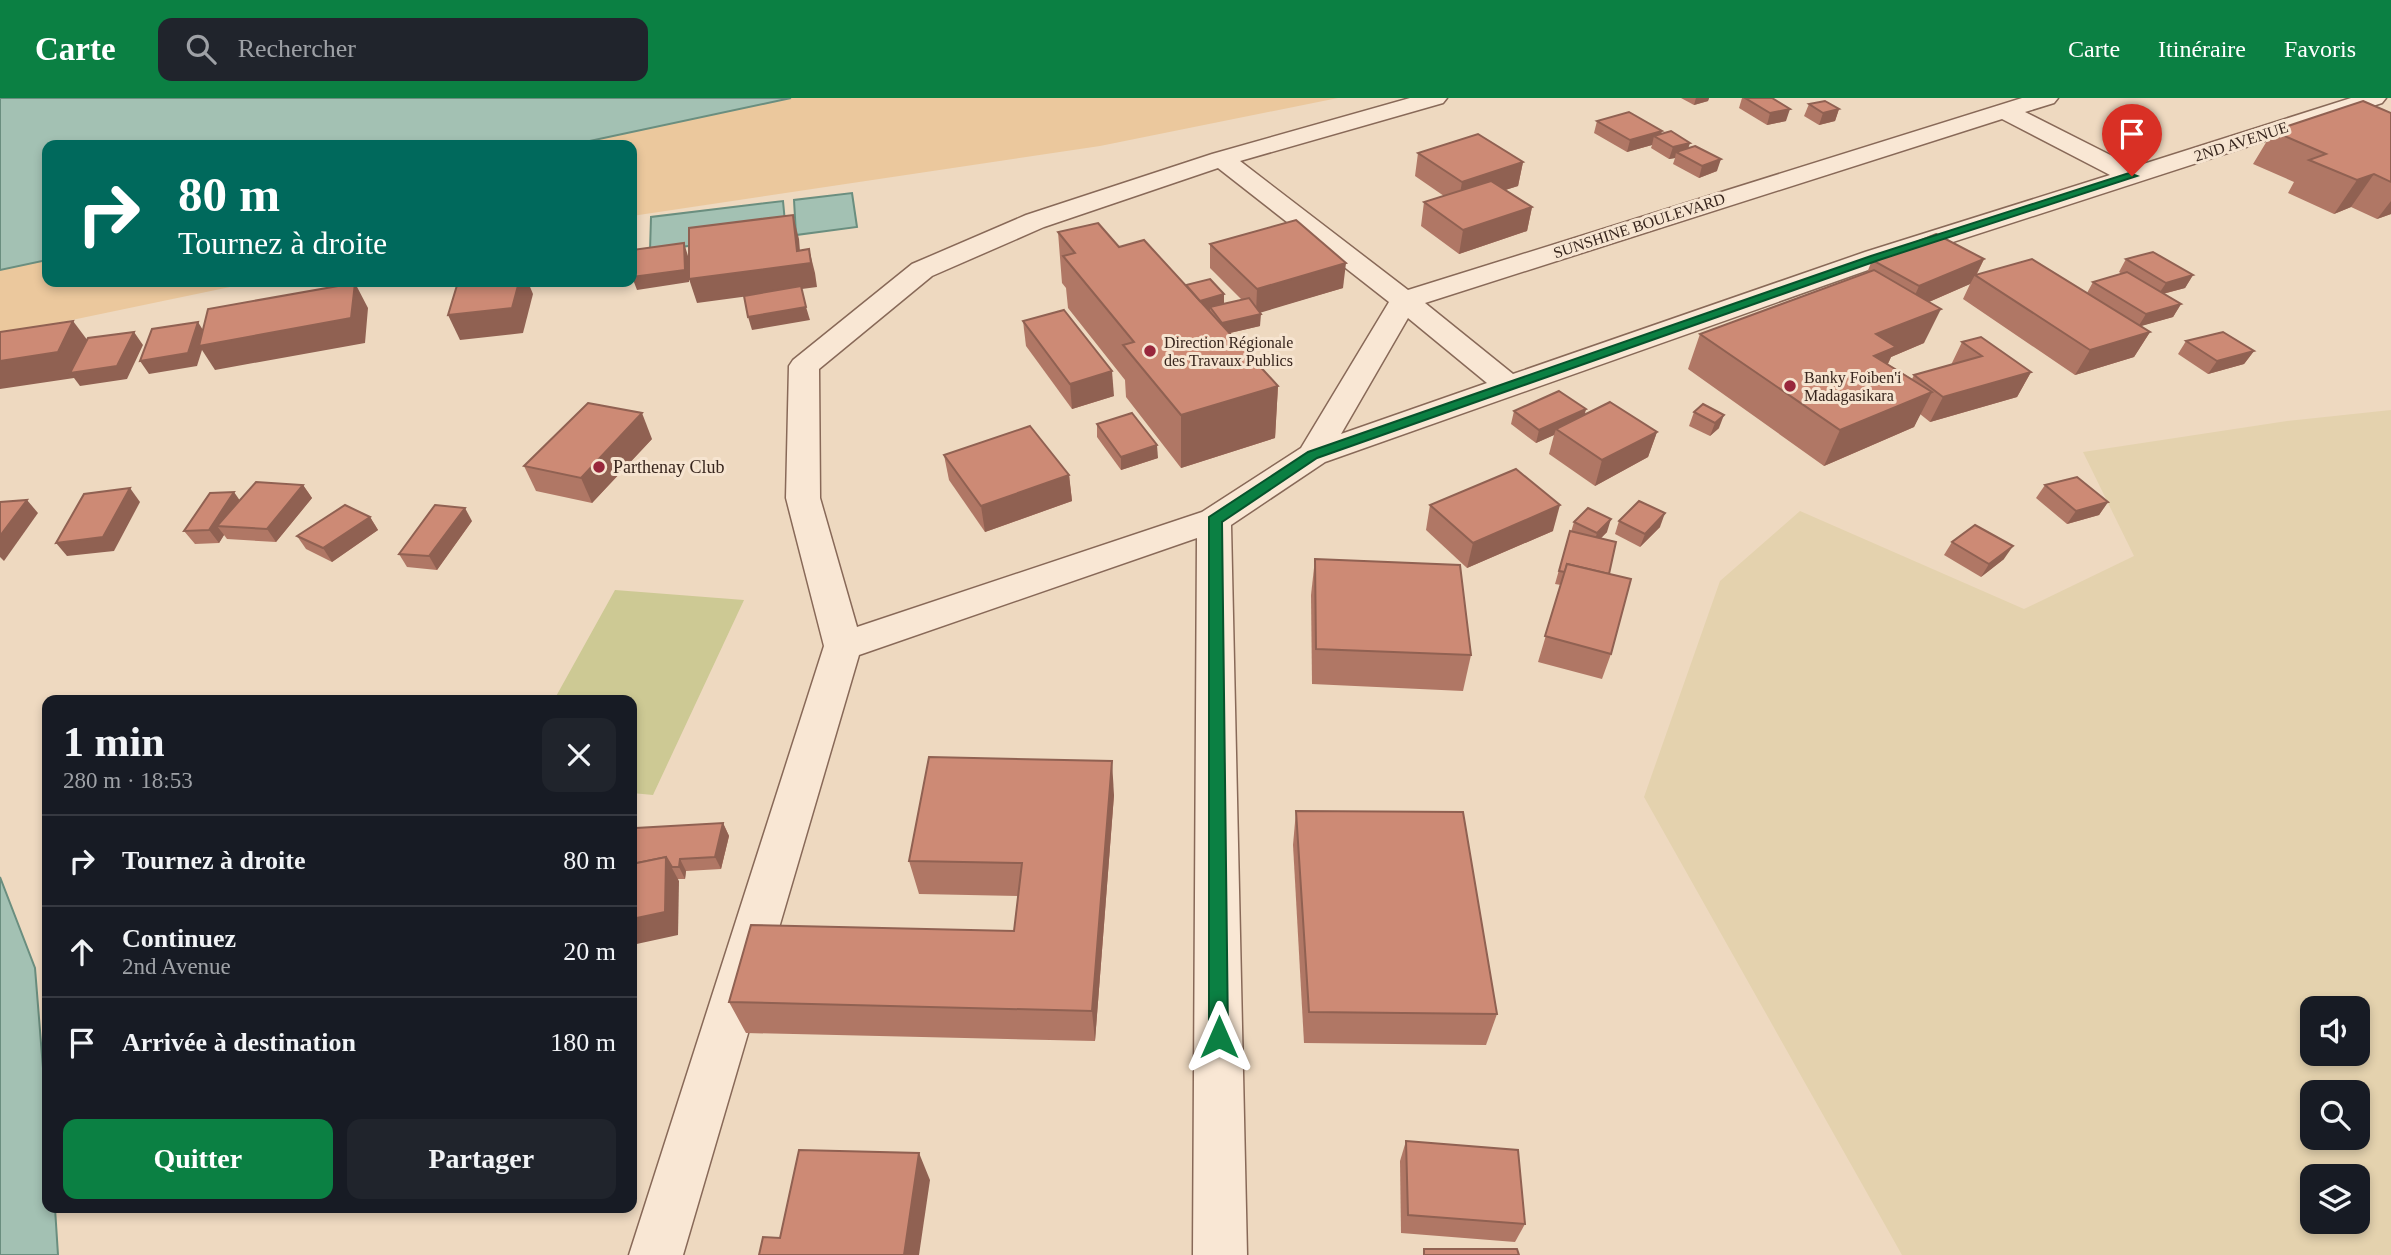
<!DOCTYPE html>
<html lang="fr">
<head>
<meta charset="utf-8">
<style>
  body { margin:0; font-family:Georgia,serif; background:#20242c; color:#f1f3f6; height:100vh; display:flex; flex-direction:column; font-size:26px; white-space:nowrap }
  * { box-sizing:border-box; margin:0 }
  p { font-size:23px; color:#9ea1a6 }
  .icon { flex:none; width:38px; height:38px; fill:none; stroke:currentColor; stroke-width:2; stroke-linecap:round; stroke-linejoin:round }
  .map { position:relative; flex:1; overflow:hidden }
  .panel { position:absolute; left:42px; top:597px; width:595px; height:518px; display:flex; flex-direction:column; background:#171b24; border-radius:14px; box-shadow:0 4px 10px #0003 }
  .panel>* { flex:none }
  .top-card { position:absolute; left:42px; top:42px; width:595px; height:147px; border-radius:14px; box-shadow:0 4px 10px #0003; background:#00695c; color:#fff; overflow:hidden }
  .controls { position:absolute; left:2300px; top:898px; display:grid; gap:14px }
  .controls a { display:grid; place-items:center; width:70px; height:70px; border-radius:14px; background:#171b24; box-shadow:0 4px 10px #0003; font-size:35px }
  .pin { position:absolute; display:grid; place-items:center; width:60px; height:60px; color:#fff; margin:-72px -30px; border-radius:50% 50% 50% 0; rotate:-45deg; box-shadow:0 0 7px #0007 }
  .pin .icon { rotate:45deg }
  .me { position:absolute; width:77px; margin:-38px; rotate:0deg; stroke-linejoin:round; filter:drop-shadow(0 0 5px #0008) }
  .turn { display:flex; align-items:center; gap:24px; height:147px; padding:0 21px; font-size:32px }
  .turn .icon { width:91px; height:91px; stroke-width:2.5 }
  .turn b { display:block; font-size:49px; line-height:60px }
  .round { display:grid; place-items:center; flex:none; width:74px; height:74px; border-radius:14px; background:#20242c }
  .head { display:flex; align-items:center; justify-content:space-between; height:119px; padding:0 21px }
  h1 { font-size:42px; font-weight:700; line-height:52px }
  .cta { display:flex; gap:14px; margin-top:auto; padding:14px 21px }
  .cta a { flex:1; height:80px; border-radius:14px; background:#0b8043; color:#fff; font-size:28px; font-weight:700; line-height:80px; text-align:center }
  .cta a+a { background:#20242c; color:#f1f3f6 }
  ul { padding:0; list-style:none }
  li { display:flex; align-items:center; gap:21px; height:91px; padding:0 21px; border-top:2px solid #363941 }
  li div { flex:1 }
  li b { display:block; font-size:26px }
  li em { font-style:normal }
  header { display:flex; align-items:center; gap:42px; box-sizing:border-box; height:98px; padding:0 35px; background:#0b8043; color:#fff }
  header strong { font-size:33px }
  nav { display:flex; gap:38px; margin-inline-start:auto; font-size:24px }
  .search { width:490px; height:63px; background:#20242c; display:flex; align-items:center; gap:18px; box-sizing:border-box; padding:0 24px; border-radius:14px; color:#9ea1a6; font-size:26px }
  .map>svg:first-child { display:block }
  .farmland { fill:#e4d2ae; fill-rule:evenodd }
  .green { fill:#cdc994 }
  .sand { fill:#ebc89d }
  .water { fill:#a3c1b3; stroke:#6a8e7f; stroke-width:2 }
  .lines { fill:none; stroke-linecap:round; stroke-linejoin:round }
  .minor-casing { stroke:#886958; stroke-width:3 }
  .minor { fill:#f9e7d4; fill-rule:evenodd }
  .wall { fill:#b07765 }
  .shaded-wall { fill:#906152 }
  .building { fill:#cd8a75; stroke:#906152; stroke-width:2 }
  .route { fill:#0b8043; stroke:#07532c; stroke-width:2 }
  .poi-dot { fill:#98273c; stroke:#f6e4d0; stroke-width:2.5 }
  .labels { text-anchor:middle; stroke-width:6; stroke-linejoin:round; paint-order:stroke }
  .far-street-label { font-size:16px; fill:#37251d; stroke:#f6e4d0 }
  .far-poi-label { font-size:16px; fill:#37251d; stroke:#f6e4d0; text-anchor:start }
  .poi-label { font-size:18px; fill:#37251d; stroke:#f6e4d0; text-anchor:start }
</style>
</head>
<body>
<header>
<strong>Carte</strong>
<div class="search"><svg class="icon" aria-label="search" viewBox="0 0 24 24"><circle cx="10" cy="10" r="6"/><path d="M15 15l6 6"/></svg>Rechercher</div>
<nav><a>Carte</a><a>Itinéraire</a><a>Favoris</a></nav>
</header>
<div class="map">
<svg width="2391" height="1157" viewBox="0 0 2391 1157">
  <rect width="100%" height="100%" fill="#eed9c0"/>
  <path class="farmland" d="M2391,312V1157H1902L1644,699L1720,483L1800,413L2024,511L2134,458L2083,354L2287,323ZM2312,910H2357V956H2312ZM2312,994H2357V1040H2312ZM2312,1078H2357V1124H2312Z"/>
  <polygon class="green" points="615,492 744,502 653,697 632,695 632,602 554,602"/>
  <g class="sand">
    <polygon points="791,0 1338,0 1100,48 632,118 632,47 571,47"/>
    <polygon points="47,162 47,184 254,184 0,237 0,172"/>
  </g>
  <g class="water">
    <polygon points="0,0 791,0 571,47 47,47 47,162 0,172"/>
    <polygon points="852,95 857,129 796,137 794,102"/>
    <polygon points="783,103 786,135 650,153 651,119"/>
    <polygon points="0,779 35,870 47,1020 47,1110 55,1110 58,1157 0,1157"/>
  </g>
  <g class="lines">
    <g class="minor-casing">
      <path id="minor" d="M1410,0H1447L1443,5L1240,63L1408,192L2022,0H2058L2054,5L2025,14L2134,69L2351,0H2386L2382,5L1885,166L1325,364L1231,427L1247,1157H1193L1197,440L859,557L683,1157H629L824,548L786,400L789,268L793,262L912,166L1026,117L1212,56ZM2002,21L2110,77L1865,154L1513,276L1425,205ZM1218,70L1389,204L1301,350L1202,414L857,529L820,400L819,271L932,178L1044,129ZM1408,220L1487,285L1341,336Z"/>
    </g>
    <use href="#minor" class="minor"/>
  </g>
  <g class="wall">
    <polygon points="1681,0 1709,0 1708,3 1694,7"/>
    <polygon points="1742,0 1772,0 1786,23 1767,27 1739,10"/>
    <polygon points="1809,6 1839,11 1835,23 1819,27 1804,18"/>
    <polygon points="2391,15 2391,116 2377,121 2351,109 2334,116 2288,95 2294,84 2253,66 2273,33"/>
    <polygon points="1597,23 1661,36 1688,50 1717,73 1699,80 1673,66 1675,60 1669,61 1651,50 1652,47 1627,54 1594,35"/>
    <polygon points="1418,55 1523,64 1518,88 1505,92 1532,109 1527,133 1459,156 1421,128 1424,104 1444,98 1415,78"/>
    <polygon points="1058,134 1119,149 1186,187 1224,206 1242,202 1210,170 1210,146 1343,190 1260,214 1260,228 1230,235 1278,288 1275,340 1181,370 1126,299 1125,282 1068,210 1066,190 1062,185"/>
    <polygon points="1984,161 1977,176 2087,195 2093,184 2122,176 2119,174 2126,161 2193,177 2185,190 2163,196 2181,206 2173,219 2140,228 2150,234 2134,259 2075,277 1963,201 1970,186 1929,204 1924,245 1891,259 1888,266 1912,281 1914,277 1951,267 1962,244 2031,274 2017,299 1930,324 1920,316 1914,329 1824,368 1688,271 1700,236 1867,175 1872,162"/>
    <polygon points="1023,223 1114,298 1072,311 1026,248"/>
    <polygon points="2186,243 2254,253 2244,266 2208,276 2178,256"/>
    <polygon points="1703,306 1719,330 1710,338 1689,328 1694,314"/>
    <polygon points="1514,313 1585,316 1657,334 1648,359 1595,388 1549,356 1554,337 1536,345 1511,326"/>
    <polygon points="1097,326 1158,360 1121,372 1097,339"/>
    <polygon points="652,341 592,405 536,393 524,368"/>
    <polygon points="944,357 1069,377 1072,403 985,434 949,382"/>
    <polygon points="303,387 312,400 276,444 227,441 224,437 219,445 195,446 184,433 240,403"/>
    <polygon points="2045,387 2108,404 2099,417 2067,426 2036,400"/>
    <polygon points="1430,407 1553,433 1467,470 1426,432"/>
    <polygon points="370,419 378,432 332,464 306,451 297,438"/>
    <polygon points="472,423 437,472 407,469 399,456"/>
    <polygon points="1619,423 1660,429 1640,449 1615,436"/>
    <polygon points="1574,424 1607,434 1601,440 1609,476 1611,556 1602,581 1538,564 1561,487 1555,486 1570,433 1571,434"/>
    <polygon points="1952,444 2004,461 1981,479 1944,457"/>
    <polygon points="1315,461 1471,557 1463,593 1312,586 1311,497"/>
    <polygon points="1114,697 1095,943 746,935 729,904 1014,833 1018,798 919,796 909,763"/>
    <polygon points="1296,713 1497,916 1486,947 1304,945 1293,747"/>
    <polygon points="723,725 729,738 721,771 686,773 685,781 678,781 678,837 632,746"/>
    <polygon points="1406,1043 1525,1126 1515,1144 1401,1135 1400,1063"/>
  </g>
  <g class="shaded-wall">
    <polygon points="1696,0 1709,0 1708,3 1694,7"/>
    <polygon points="1790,11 1786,23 1767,27 1770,15"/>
    <polygon points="1839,11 1835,23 1819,27 1823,15"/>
    <polygon points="1662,33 1660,41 1654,38 1652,47 1627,54 1630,42"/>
    <polygon points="1690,45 1686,57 1676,54 1675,60 1669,61 1673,49"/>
    <polygon points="1721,61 1717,73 1699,80 1702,68"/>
    <polygon points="1523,64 1518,88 1458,107 1462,84"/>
    <polygon points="2374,76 2351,109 2334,116 2357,82"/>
    <polygon points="2391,103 2391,116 2377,121"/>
    <polygon points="1532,109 1527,133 1459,156 1463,132"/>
    <polygon points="793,117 799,141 801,166 809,151 815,175 817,189 697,205 689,181 689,184 637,192 632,179 684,145 688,158 689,181 797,153"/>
    <polygon points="1984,161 1976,177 1975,177 1970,186 1908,213 1919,188"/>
    <polygon points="1346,165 1343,190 1256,216 1257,191"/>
    <polygon points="2193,177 2185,190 2158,197 2166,185"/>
    <polygon points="519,184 528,184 533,196 523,235 460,242 448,217"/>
    <polygon points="355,185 368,210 365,245 215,272 202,252 197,268 149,276 140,263 198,224 206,237"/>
    <polygon points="1224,196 1224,209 1210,209 1210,213 1193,217 1193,205"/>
    <polygon points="2181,206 2173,219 2138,229 2146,216"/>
    <polygon points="806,209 810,222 752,232 748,219"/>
    <polygon points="1941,211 1924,245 1891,259 1879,284 1858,293 1876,236"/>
    <polygon points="1261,216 1260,228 1221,237 1222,225"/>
    <polygon points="73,223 91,247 134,234 143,247 127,281 80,288 74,280 0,291 0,263"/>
    <polygon points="2150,234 2134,259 2075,277 2090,252"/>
    <polygon points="2254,253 2244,266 2208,276 2217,263"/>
    <polygon points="1112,273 1114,298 1072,311 1070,286"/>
    <polygon points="2031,274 2017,299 1930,324 1943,299"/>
    <polygon points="1278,288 1275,340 1181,370 1181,317"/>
    <polygon points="1932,294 1914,329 1824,368 1840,332"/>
    <polygon points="1586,311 1583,324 1556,331 1554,337 1536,345 1539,332"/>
    <polygon points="642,315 652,341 592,405 581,380"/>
    <polygon points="1724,317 1719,330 1710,338 1715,325"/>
    <polygon points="1657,334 1648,359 1595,388 1602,362"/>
    <polygon points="1157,347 1158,360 1121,372 1121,359"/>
    <polygon points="1069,377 1072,403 985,434 981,408"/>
    <polygon points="303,387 312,400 276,444 267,431"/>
    <polygon points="130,390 140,404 114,453 67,458 56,445"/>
    <polygon points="234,394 243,407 217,428 224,437 219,445 209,432"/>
    <polygon points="27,402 38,415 4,463 0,459 0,438"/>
    <polygon points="2108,404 2099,417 2067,426 2076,413"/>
    <polygon points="1560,407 1553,433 1467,470 1473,445"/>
    <polygon points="465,410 472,423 437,472 429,458"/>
    <polygon points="1665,415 1660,429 1640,449 1645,436"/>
    <polygon points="370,419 378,432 332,464 323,450"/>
    <polygon points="1611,421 1607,434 1593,448 1597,435"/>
    <polygon points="2013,448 2004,461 1981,479 1989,466"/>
    <polygon points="1112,663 1114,697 1095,943 1092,913"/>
    <polygon points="723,725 729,738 721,771 715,759"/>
    <polygon points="666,759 679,783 678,837 632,847 632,821"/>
    <polygon points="680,761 686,773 685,781 679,769"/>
    <polygon points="919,1055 930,1082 919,1157 904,1157"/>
  </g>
  <g class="building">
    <polygon points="1745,0 1772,0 1790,11 1770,15"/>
    <polygon points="1825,3 1839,11 1823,15 1809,6"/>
    <polygon points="2363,3 2391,15 2391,84 2374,76 2357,82 2309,62 2326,56 2273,33"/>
    <polygon points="1629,14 1662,33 1630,42 1597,23"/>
    <polygon points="1671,33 1690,45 1673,49 1654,38"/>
    <polygon points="1478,36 1523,64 1462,84 1418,55"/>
    <polygon points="1695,48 1721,61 1702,68 1676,54"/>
    <polygon points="1491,83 1532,109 1463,132 1424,104"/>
    <polygon points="793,117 797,153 809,151 811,165 689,181 689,130"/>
    <polygon points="1296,122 1346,165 1257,191 1210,146"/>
    <polygon points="1098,125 1119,149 1144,142 1278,288 1181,317 1123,247 1134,244 1063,158 1075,155 1058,134"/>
    <polygon points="1936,136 1984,161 1919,188 1872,162"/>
    <polygon points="684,145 685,172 632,179 632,152"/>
    <polygon points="2153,154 2193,177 2166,185 2126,161"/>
    <polygon points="2032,161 2150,234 2090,252 1975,177"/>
    <polygon points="1874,172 1941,211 1876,236 1896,249 1874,258 1932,294 1840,332 1700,236"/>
    <polygon points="2127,174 2181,206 2146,216 2093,184"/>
    <polygon points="1210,181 1224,196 1200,203 1186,187"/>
    <polygon points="458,184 519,184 512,210 448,217"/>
    <polygon points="355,185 351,220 199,248 208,211"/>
    <polygon points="801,188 806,209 748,219 744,198"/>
    <polygon points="1249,200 1261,216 1222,225 1210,209"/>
    <polygon points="1064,212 1112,273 1070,286 1023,223"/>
    <polygon points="73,223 58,254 0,263 0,234"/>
    <polygon points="198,224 188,255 140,263 152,231"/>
    <polygon points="134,234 117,268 70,275 88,240"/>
    <polygon points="2223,234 2254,253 2217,263 2186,243"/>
    <polygon points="1981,239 2031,274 1943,299 1914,277 1982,258 1962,244"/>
    <polygon points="1559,293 1586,311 1539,332 1514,313"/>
    <polygon points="1610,304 1657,334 1602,362 1556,331"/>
    <polygon points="588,305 642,315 581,380 524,368"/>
    <polygon points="1703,306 1724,317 1715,325 1694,314"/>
    <polygon points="1132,315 1157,347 1121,359 1097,326"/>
    <polygon points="1030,328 1069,377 981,408 944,357"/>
    <polygon points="1516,371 1560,407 1473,445 1430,407"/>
    <polygon points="2077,379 2108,404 2076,413 2045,387"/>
    <polygon points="256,384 303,387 267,431 217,428"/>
    <polygon points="130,390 103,439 56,445 84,396"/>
    <polygon points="234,394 209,432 184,433 210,395"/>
    <polygon points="27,402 0,438 0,404"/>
    <polygon points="1639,403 1665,415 1645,436 1619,423"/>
    <polygon points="345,407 370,419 323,450 297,438"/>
    <polygon points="435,407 465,410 429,458 399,456"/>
    <polygon points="1588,410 1611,421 1597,435 1574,424"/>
    <polygon points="1975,427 2013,448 1989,466 1952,444"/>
    <polygon points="1570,433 1616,444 1609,476 1567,466 1565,474 1559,473"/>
    <polygon points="1315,461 1460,467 1471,557 1316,551"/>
    <polygon points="1567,466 1631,481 1611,556 1545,538"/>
    <polygon points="929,659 1112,663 1092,913 729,904 751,827 1014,833 1022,765 909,763"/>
    <polygon points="1296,713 1463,714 1497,916 1309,914"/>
    <polygon points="723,725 715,759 680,761 679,769 672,769 666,759 632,766 632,746 636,730"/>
    <polygon points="666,759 665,814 632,821 632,766"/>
    <polygon points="1406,1043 1518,1052 1525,1126 1408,1117"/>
    <polygon points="799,1052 919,1055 904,1157 759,1157 763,1139 780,1140"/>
    <polygon points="1424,1151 1517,1151 1519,1157 1424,1157"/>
  </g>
  <polygon class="route" points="2129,75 2137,78 1879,162 1317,360 1222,424 1228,939 1226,946 1219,948 1211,946 1209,939 1209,419 1308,354 1871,158"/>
  <g class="poi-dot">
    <circle cx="1150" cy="253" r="7"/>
    <circle cx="1790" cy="288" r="7"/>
    <circle cx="599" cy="369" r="7"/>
  </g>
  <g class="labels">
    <g class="far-street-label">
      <text transform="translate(2241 43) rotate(-18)" y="6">2ND AVENUE</text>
      <text transform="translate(1639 127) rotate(-18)" y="6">SUNSHINE BOULEVARD</text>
    </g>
    <g class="far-poi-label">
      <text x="1164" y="250">Direction Régionale<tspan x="1164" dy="18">des Travaux Publics</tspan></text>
      <text x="1804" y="285">Banky Foiben'i<tspan x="1804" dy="18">Madagasikara</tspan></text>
    </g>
    <g class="poi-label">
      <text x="613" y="375">Parthenay Club</text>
    </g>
  </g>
</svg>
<div class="controls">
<a><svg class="icon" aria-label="sound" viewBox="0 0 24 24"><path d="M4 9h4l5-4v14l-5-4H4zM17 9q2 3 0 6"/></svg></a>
<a><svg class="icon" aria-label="search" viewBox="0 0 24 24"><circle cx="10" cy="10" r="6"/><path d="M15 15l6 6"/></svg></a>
<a><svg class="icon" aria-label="layers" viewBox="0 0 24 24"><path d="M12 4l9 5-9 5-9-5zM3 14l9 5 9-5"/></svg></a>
</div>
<div class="pin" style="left:2132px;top:78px;background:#d93025"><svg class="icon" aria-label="arrive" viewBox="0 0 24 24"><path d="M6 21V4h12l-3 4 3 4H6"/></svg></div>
<svg class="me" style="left:1219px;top:939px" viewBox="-20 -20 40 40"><path d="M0-17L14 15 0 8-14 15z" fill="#0b8043" stroke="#fff" stroke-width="4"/></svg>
<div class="top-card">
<div class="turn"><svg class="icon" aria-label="right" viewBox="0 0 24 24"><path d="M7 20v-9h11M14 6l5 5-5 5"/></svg><div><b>80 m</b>Tournez à droite</div></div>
</div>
<section class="panel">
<div class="head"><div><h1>1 min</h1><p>280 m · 18:53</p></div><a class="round"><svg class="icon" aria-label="close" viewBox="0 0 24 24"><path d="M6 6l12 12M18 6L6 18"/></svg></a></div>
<ul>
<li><svg class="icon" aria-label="right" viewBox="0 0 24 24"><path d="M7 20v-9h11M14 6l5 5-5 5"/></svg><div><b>Tournez à droite</b></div><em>80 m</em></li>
<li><svg class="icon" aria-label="ahead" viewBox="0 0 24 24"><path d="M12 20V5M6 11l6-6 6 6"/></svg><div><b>Continuez</b><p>2nd Avenue</p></div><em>20 m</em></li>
<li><svg class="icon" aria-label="arrive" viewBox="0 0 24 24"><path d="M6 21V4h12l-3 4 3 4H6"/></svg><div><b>Arrivée à destination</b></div><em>180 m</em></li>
</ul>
<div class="cta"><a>Quitter</a><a>Partager</a></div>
</section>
</div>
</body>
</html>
